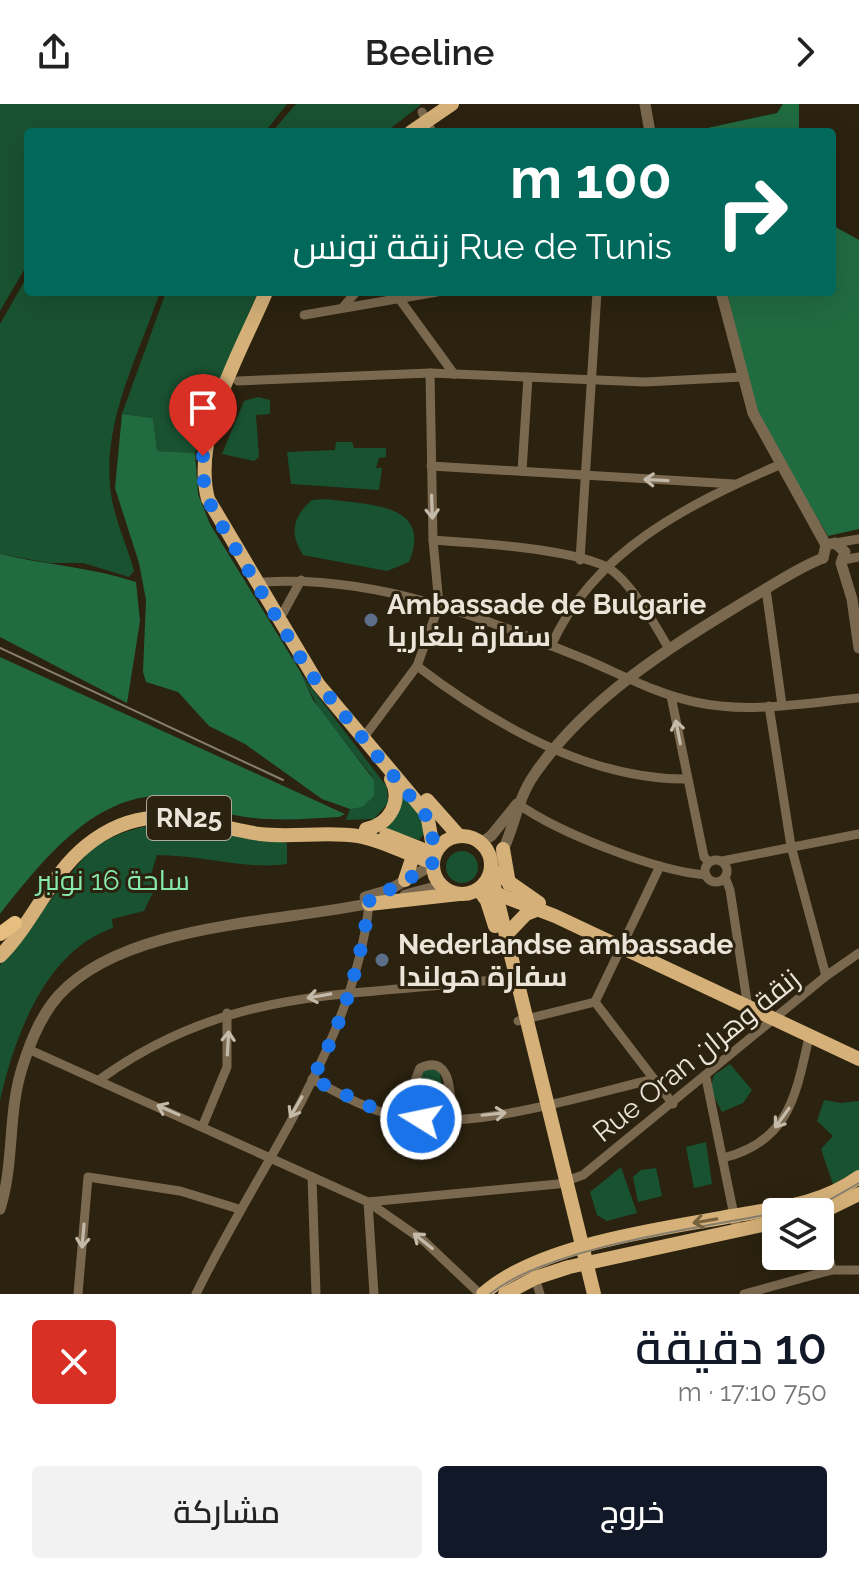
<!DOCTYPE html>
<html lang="ar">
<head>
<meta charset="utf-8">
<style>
  body { margin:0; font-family:Raleway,Cairo,sans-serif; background:#f2f2f2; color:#222; direction:rtl; height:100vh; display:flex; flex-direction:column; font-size:30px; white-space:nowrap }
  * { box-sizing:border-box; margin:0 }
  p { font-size:26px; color:#767676 }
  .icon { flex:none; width:44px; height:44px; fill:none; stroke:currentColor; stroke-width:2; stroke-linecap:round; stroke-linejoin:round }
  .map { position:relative; height:1190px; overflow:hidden; direction:ltr }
  .details { display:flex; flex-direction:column; background:#fff; flex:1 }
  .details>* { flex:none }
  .hud { position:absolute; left:24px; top:24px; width:812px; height:168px; border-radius:8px; box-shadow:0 8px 32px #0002; direction:rtl; background:#00695c; color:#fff; overflow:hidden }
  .fabs { position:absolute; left:762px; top:1094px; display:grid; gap:16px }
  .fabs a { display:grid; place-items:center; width:72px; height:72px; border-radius:8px; background:#fff; box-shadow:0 8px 32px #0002; font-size:40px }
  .pin { position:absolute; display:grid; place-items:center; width:68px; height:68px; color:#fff; margin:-82px -34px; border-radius:50% 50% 50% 0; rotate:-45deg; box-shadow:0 0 8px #0007 }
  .pin .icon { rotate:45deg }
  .me { position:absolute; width:88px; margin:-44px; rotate:280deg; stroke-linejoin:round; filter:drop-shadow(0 0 6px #0008) }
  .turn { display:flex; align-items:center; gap:28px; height:168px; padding:0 32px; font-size:36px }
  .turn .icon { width:104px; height:104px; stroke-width:2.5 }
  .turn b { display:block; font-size:56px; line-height:68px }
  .round { display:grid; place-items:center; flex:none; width:84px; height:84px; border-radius:8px; background:#f2f2f2 }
  .summary { display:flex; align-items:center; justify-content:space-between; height:136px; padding:0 32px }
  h1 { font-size:48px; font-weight:600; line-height:60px; color:#111827 }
  .cta { display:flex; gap:16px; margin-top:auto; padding:16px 32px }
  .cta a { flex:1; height:92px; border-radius:8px; background:#111827; color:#fff; font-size:32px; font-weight:600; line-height:92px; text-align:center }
  .cta a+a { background:#f2f2f2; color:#222 }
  header { display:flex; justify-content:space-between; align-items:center; height:104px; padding:0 32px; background:#fff; font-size:36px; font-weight:600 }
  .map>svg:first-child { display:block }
  .green { fill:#195231 }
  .forest { fill:#216b41 }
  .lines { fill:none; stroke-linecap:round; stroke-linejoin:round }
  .minor { stroke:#7b694f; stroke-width:9 }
  .tertiary { stroke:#7b694f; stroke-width:11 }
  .primary { stroke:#d5b078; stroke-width:14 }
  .trunk { stroke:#e7be80; stroke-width:14 }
  .tram { stroke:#867f6f; stroke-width:2 }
  .rail { stroke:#867f6f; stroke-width:2 }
  .oneway { stroke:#c4baa9 }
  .oneway2 { stroke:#77623e }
  .route { stroke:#1a73e8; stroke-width:14; stroke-dasharray:0 25.2 }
  .service-dot { fill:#5c6f8a; stroke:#2b220f; stroke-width:3 }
  .labels { text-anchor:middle; stroke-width:6; stroke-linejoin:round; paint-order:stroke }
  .shield { fill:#2b220f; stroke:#b1aa9c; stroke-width:2 }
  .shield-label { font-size:26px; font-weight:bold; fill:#ebe5d9 }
  .poi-label { font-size:28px; font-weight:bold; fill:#ebe5d9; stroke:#2b220f; text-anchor:start }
  .park-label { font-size:28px; fill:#87eaab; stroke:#2b220f }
  .street-label { font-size:28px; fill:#ebe5d9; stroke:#2b220f }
</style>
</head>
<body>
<header><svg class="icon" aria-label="forward" viewBox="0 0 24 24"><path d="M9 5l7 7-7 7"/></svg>Beeline<svg class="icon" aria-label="share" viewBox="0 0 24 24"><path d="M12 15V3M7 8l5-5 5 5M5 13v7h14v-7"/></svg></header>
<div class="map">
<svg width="859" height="1190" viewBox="0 0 859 1190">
  <rect width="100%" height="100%" fill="#2b220f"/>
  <g class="green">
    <polygon points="0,0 287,0 265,28 28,28 28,159 0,207"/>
    <polygon points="296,0 422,0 386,28 272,28"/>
    <path d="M28,171V188H160C138,253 101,319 111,390C115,417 127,441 134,467L129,473L83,459H49L0,450V220Z"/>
    <polygon points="166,188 258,188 199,330 195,349 157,347 153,314 122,310"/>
    <polygon points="258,293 270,296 270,310 256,311 259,353 254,357 222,350 244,297"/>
    <polygon points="336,338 352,338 354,344 386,344 386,353 379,354 376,364 382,364 379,386 291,380 287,348 335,346"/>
    <path d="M326,395C366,401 434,398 409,458L387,467L303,451C289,429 293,412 312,396Z"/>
    <polygon points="301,570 387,683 388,699 374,715 346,716 350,705 374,692 372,672 319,605"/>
    <polygon points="401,685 420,708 425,729 419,736 381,724"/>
    <path d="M175,719L287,739V760C243,766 203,751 157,751L150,774L158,778L144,807L112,815L113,824C46,846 14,933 0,997V861L88,748C116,728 141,721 175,719Z"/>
    <circle cx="462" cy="763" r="16"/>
    <polygon points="730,960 752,986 743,999 722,1008 710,985 714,971"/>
    <polygon points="435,963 440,969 445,1009 425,1010 420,971 423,966"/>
    <polygon points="824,996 841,999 859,997 859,1066 833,1080 821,1045 833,1032 817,1017"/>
    <polygon points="706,1038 712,1080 694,1084 686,1043"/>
    <polygon points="621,1063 637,1109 607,1117 597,1111 590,1088"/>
    <polygon points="656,1064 662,1092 638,1098 633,1073 641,1066"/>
  </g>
  <g class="forest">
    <polygon points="783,0 799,0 799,28 689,28 777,9"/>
    <polygon points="832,121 859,136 859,425 828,432 756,311 727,188 832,188"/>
    <polygon points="122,310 153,314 157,347 195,349 198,390 210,420 300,567 313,596 374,676 374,692 362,703 350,705 322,695 245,640 209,622 178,588 146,578 143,568 146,496 139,459 115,384"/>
    <path d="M0,450C46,461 91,463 136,478L140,517L127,599L0,533Z"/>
    <path d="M0,553L345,710L339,713C304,715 269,718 234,711C217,707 200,696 182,693C100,680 44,755 0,810Z"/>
  </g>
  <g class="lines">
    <g class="minor">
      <polyline points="422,8 432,28"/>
      <polyline points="398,193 454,270"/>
      <polyline points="344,202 356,188"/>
      <polyline points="304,211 437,188"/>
      <polyline points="238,277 430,269 645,278 742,273"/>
      <polyline points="431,362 734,380"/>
      <polyline points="522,367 528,273"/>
      <path d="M433,436C478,439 565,444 605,462C629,474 656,522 669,545"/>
      <polyline points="835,439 859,435"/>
      <polyline points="580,456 597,188"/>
      <polyline points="843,456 859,453"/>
      <path d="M264,478C378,471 483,514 587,556C622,571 657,590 695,598C748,610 805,599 859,594"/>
      <polyline points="766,485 782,601"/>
      <polyline points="283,509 301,476"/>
      <path d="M551,542C593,447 689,400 779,361"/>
      <path d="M417,562C493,620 589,676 687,675"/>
      <polyline points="671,592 704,753 709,758"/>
      <polyline points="769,602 791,742 826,872"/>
      <polyline points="367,629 417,562 439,501 433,436 430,269"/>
      <path d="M518,700C559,729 656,767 706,771"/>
      <circle cx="716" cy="767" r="11"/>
      <polyline points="722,757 859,730"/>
      <polyline points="725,773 730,786 748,904"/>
      <polyline points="595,898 660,762"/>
      <polyline points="595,898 673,1000"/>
      <polyline points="518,917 595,898"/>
      <polyline points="28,945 368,1098 424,1137 480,1190"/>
      <polyline points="706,974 737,1126"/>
      <path d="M312,975C338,989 367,1006 396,1012C467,1029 583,992 654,975"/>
      <path d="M99,976C235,877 359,895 516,873"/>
      <path d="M421,1015L416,974L420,964C453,949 450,993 452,1014"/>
      <polyline points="203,1021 227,963 227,909"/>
      <path d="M723,1054C789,1038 796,991 809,933"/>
      <polyline points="312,1073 316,1190"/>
      <polyline points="820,1111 832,1166"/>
      <polyline points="535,1174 540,1190"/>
      <polyline points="78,1190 88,1073 180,1087 239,1105"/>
      <path d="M196,1190C257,1064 354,941 369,800"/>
      <polyline points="374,1190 368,1098 558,1080 583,1071 826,872 859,849"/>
      <polyline points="744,1190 832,1166 859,1166"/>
    </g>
    <g class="tertiary">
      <polyline points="645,0 650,28"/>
      <polyline points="721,188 753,309 826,441 823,454"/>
      <polyline points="826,441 835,439 845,448 841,459 852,495 859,544"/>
      <polyline points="479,740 491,732 517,700"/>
      <path d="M492,765C513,737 514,700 534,671C586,595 667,545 744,498C770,483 795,465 823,454"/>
      <polyline points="405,791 443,781"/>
      <polyline points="365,793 389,786 432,761"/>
      <path d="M0,1105C15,1058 7,1009 23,961C31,936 41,911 59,891C126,818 283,819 376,798"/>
    </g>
    <g class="primary">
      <polyline points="411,28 452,0"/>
      <path d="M266,188C241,248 191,330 208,395L318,580L427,710L434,749"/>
      <polyline points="427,696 459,732"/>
      <path d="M366,725C390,720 403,697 391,675"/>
      <polyline points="386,731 434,750"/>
      <circle cx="462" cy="761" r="29"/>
      <polyline points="503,745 509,780"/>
      <polyline points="492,766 539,799"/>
      <polyline points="491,770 594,1190"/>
      <polyline points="405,776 413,752"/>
      <polyline points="479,786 487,797 495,822"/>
      <polyline points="492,788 555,812 859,955"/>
      <polyline points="369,800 459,790"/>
      <polyline points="506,831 526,810 536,806"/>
      <path d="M0,852C33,819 50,771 86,742C146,693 195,720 260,730C293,734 325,727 358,732C384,736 406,751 432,758"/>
      <polyline points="820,1109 859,1090"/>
      <path d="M483,1190C537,1141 660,1125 732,1112C778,1104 820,1101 859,1073"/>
      <polyline points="505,1190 535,1174 569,1163 776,1118"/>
    </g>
    <polyline class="trunk" points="0,830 15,819"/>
    <g class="tram">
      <polyline points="782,1108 824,1099 859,1079"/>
      <path d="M490,1190C548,1143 700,1124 776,1109"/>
    </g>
    <polyline class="rail" points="0,544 283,676"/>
  </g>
  <defs><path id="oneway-shaft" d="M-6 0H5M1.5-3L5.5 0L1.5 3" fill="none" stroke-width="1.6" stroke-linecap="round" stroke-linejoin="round" transform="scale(2)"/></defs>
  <g class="oneway">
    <use href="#oneway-shaft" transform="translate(656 376) rotate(-177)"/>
    <use href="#oneway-shaft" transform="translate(432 403) rotate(88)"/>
    <use href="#oneway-shaft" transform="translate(678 628) rotate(-101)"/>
    <use href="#oneway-shaft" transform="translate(319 892) rotate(170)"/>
    <use href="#oneway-shaft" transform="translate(228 939) rotate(-87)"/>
    <use href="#oneway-shaft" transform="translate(296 1003) rotate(120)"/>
    <use href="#oneway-shaft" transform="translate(168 1006) rotate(-156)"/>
    <use href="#oneway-shaft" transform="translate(494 1010) rotate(-6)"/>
    <use href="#oneway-shaft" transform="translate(782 1014) rotate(126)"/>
    <use href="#oneway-shaft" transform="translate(83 1132) rotate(95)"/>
    <use href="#oneway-shaft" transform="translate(423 1137) rotate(-141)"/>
  </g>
  <use class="oneway2" href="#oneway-shaft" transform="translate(705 1117) rotate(170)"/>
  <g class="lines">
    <path class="route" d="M203,352V374L212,405L309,568L431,718L434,749L432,761L389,786L370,793C361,858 344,917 312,975L384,1009L421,1015"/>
  </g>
  <g class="service-dot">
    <circle cx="371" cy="516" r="8"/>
    <circle cx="382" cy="856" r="8"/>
  </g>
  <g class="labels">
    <rect class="shield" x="147" y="692" width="84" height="44" rx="6"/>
    <g class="shield-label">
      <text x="189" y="723">RN25</text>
    </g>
    <g class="poi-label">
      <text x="387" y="510">Ambassade de Bulgarie<tspan x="387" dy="32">سفارة بلغاريا</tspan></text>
      <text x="398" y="850">Nederlandse ambassade<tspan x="398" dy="32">سفارة هولندا</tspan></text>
    </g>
    <g class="park-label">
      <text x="113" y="786">ساحة 16 نونبر</text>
    </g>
    <g class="street-label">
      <text transform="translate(696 951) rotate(-39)" y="10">Rue Oran زنقة وهران</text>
    </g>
  </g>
</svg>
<div class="fabs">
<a><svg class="icon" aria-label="layers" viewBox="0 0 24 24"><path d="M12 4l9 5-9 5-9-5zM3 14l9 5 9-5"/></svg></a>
</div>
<div class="pin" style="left:203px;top:352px;background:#d93025"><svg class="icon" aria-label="arrive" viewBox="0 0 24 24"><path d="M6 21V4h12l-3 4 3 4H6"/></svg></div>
<svg class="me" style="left:421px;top:1015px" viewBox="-20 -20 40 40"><circle r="17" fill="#1a73e8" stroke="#fff" stroke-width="3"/><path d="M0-11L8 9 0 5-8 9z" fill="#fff"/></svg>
<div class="hud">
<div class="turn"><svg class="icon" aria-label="right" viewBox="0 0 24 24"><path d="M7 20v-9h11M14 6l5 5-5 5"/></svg><div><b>100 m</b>Rue de Tunis زنقة تونس</div></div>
</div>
</div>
<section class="details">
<div class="summary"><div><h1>10 دقيقة</h1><p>750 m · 17:10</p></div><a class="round" style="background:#d93025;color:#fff"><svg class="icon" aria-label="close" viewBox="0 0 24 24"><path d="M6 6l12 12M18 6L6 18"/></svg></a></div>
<div class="cta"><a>خروج</a><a>مشاركة</a></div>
</section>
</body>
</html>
